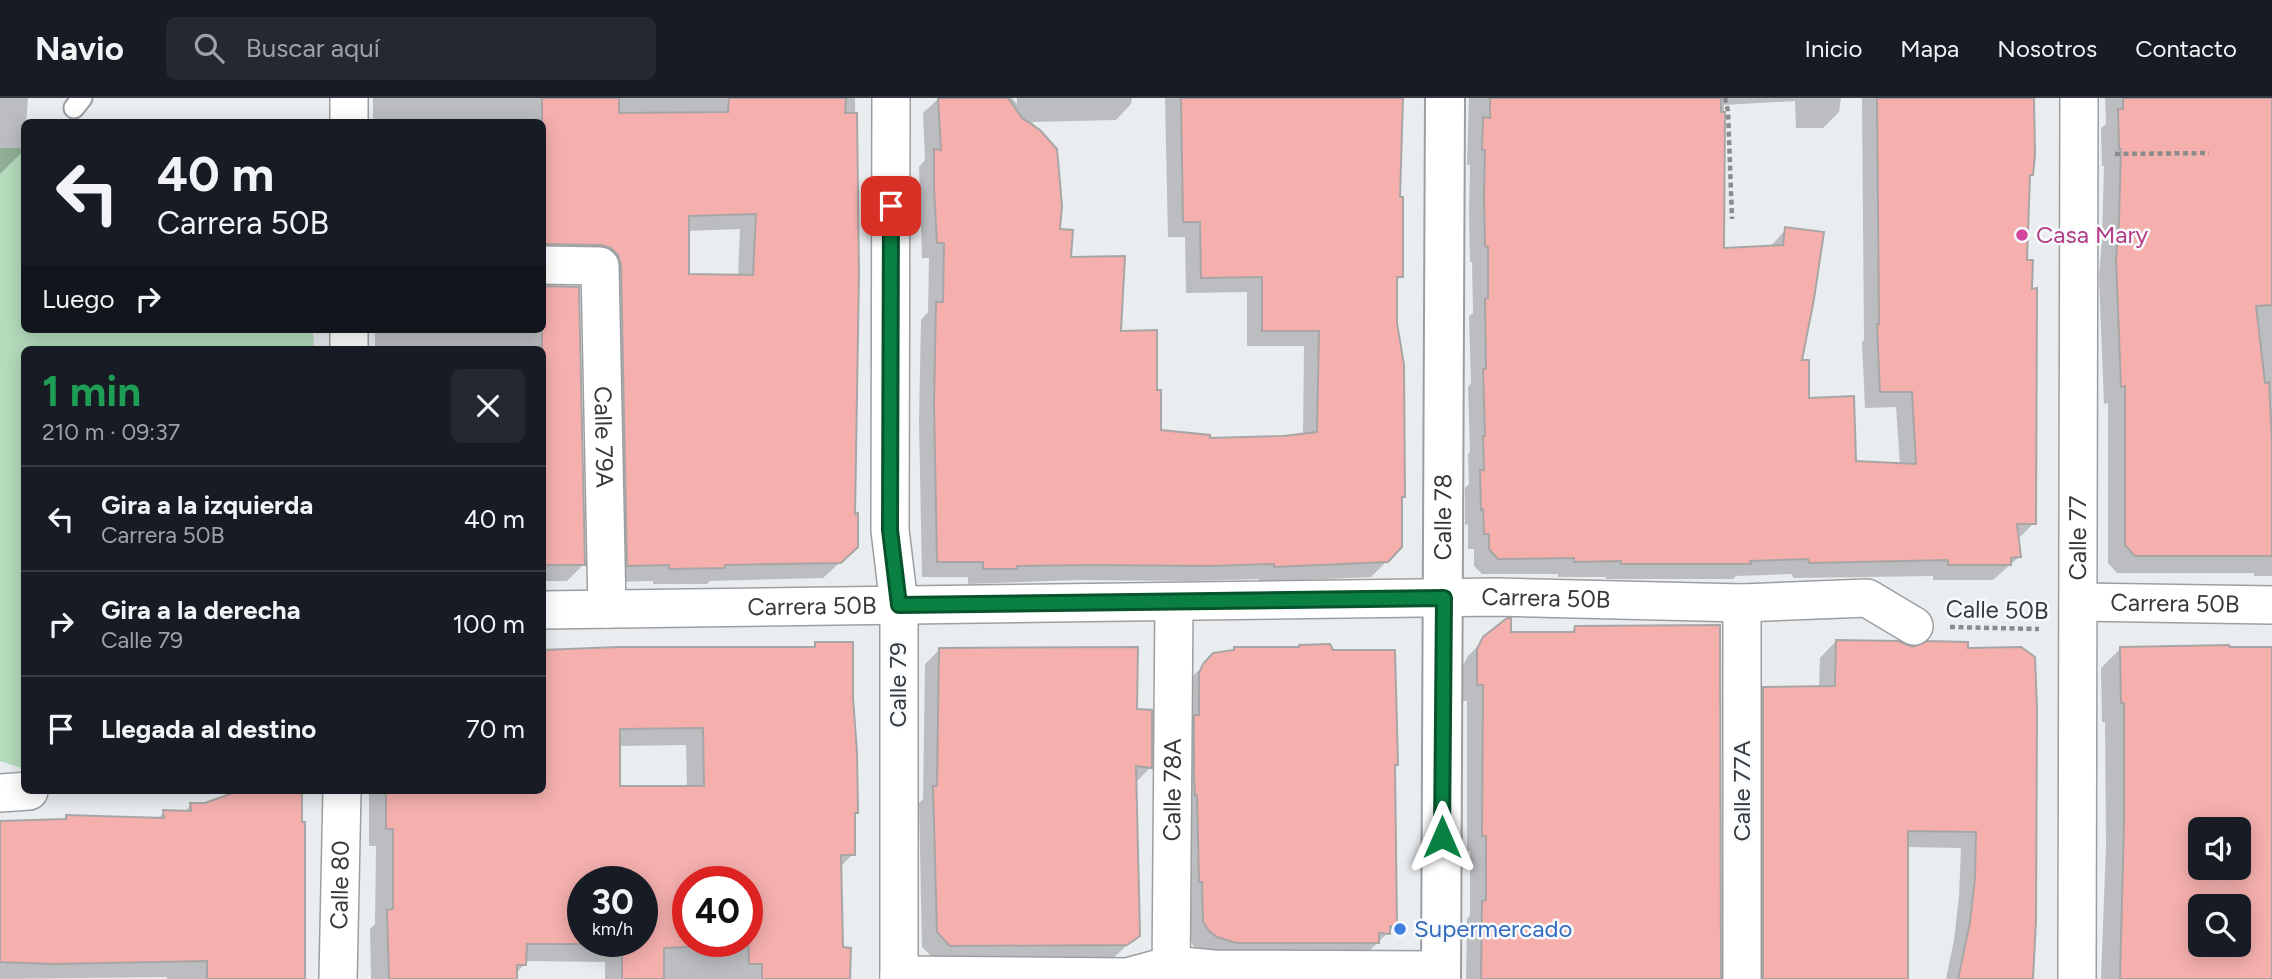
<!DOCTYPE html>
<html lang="es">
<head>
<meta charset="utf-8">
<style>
  body { margin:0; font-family:Figtree,sans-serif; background:#242831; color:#f1f3f6; height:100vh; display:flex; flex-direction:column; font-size:26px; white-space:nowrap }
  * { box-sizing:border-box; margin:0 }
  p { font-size:23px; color:#9ea1a6 }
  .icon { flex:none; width:38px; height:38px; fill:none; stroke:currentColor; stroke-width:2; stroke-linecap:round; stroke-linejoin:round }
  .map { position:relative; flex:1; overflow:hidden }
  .sheet { position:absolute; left:21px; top:248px; width:525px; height:448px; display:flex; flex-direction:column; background:#171b24; border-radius:10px; box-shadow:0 4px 18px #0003 }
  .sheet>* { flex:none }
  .banner { position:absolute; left:21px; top:21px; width:525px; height:214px; border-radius:10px; box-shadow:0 4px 18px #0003; background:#171b24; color:#f1f3f6; overflow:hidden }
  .fabs { position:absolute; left:2188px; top:719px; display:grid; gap:14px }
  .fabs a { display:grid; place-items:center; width:63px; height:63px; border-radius:10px; background:#171b24; box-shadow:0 4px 18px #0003; font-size:35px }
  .speed { position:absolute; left:567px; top:768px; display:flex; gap:14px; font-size:35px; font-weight:700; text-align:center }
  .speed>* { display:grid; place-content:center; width:91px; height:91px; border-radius:50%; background:#171b24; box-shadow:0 4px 18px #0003; line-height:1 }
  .speed small { font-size:18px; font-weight:400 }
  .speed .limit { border:10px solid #d22; background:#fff; color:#111 }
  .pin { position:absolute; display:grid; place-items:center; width:60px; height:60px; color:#fff; margin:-30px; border-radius:14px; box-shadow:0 4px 10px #0006 }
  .me { position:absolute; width:77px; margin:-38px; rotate:0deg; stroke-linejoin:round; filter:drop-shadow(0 0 5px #0008) }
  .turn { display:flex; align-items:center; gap:24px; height:147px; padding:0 21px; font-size:32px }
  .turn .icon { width:91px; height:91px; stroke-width:2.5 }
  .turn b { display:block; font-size:49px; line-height:60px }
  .then { display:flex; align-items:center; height:66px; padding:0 21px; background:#0003; gap:14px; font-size:26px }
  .round { display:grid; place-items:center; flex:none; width:74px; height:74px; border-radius:10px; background:#242831 }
  .overview { display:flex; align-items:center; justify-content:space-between; height:119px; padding:0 21px }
  h1 { font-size:42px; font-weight:700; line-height:52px; color:#1e9e55 }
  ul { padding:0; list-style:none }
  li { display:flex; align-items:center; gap:21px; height:105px; padding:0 21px; border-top:2px solid #363941 }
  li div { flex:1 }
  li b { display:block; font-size:26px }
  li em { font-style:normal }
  header { display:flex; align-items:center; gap:42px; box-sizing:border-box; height:98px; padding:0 35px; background:#171b24; border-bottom:2px solid #363941 }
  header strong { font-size:33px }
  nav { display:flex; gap:38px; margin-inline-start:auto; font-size:24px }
  .search { width:490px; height:63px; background:#242831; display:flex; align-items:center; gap:18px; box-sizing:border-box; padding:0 24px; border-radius:10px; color:#9ea1a6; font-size:26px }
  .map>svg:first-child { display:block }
  .green { fill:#b4dbbc }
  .shadow { fill:#0003; fill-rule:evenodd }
  .building { fill:#f5b0ae; stroke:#aaa5a5; stroke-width:2; fill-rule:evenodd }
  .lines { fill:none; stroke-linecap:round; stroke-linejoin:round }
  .service-casing { stroke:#9c9fa2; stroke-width:23 }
  .minor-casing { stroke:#9c9fa2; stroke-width:40 }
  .tertiary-casing { stroke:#9c9fa2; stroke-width:42 }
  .path { stroke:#898b8c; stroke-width:4.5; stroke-dasharray:5 3.5; stroke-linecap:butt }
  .service { stroke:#fff; stroke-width:19 }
  .minor { stroke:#fff; stroke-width:37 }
  .tertiary { stroke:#fff; stroke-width:38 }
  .route-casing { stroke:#07532c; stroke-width:18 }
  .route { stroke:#0b8043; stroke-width:12 }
  .hotel-dot { fill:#d1479c; stroke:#f7fbfd; stroke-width:2.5 }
  .shop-dot { fill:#3f7fe0; stroke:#f7fbfd; stroke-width:2.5 }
  .labels { text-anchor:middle; stroke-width:5; stroke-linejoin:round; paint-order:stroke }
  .hotel-label { font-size:24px; fill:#b23c85; stroke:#f7fbfd; text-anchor:start }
  .street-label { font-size:24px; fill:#38393a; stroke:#f7fbfd }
  .shop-label { font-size:24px; fill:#366cbe; stroke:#f7fbfd; text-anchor:start }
</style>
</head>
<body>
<header>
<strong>Navio</strong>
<div class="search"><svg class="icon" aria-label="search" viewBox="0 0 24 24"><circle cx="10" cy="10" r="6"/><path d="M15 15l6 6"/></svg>Buscar aquí</div>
<nav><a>Inicio</a><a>Mapa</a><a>Nosotros</a><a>Contacto</a></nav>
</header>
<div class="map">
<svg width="2272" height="881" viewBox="0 0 2272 881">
  <rect width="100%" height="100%" fill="#eaedf0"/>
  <polygon class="green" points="0,50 24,50 24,231 313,231 314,252 24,252 24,671 0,663"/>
  <g class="shadow">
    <polygon points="0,0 28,0 24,52 0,76"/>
    <path d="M373,0H855L857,175L854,419L857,449L823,480L710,483L707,486H653V483L612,484L605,184L542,162V24H373ZM740,131L738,179L687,177V133Z"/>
    <polygon points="939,0 1012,0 1017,6 1017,0 1132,0 1131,6 1116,22 1032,24 1054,51 1058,132 1069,161 1119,234 1155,294 1160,333 1208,342 1303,338 1304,248 1247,248 1247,194 1186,195 1185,139 1168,139 1165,0 1402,0 1399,101 1401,178 1396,184 1403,399 1400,402 1387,463 1371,479 1259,484 1259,481 1193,483 1076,482 968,486 968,479 922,479 919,323 921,222 928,214 929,160 922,160 919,69 925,62 923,15"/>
    <polygon points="1469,0 1841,0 1839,14 1823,30 1796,30 1795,3 1724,7 1722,152 1770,149 1786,131 1800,264 1807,302 1855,365 1900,367 1896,309 1865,310 1862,244 1864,242 1862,0 2033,0 2032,77 2028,81 2025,163 2034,425 2017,442 2019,459 1993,482 1933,482 1933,478 1793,480 1792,476 1736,478 1733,481 1606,481 1606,479 1558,479 1558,476 1482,476 1474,468 1474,451 1468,451 1468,426 1465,427 1465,390 1469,386 1468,356 1470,354 1468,289 1471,285 1469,218 1473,215 1472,164 1470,164 1469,115 1470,67 1467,67"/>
    <polygon points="2105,0 2272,0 2272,478 2254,478 2254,475 2117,475 2108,465 2108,305 2104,306 2099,179 2102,141 2104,68 2102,68 2101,30 2106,26"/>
    <polygon points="375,231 542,231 583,467 567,483 542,483 542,252 375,252"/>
    <polygon points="1575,530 1719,881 1466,881 1467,821 1470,818 1470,753 1467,753 1467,603 1462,603 1462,569 1468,558 1485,541 1509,535 1570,535"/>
    <polygon points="1836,543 1913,551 2032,881 1946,881 1954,842 1959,798 1961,750 1906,749 1900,881 1747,881 1747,607 1764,591 1819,590 1820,560"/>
    <path d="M816,546L857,714L853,718V756L839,770L841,851L848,881H605V864L525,863V866L515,876V881H371L370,831L375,826L376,748H369V693H542V554L811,551ZM686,647L687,690H619L618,648ZM583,784H642V844H583ZM688,784H747V844H688Z"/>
    <path d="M2272,549V881H2101L2106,746L2105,624H2102L2101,570L2121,550ZM2200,732H2238V770H2200ZM2200,808H2238V847H2200Z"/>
    <polygon points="940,551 1136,612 1150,614 1150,670 1135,685 1138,837 1111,862 935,862 922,849 919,705 923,701 925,566"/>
    <polygon points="1235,551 1396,666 1394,669 1395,828 1362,860 1209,860 1194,849 1188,839 1188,583 1214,557 1232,554"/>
    <polygon points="243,693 300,693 303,881 167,881 167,879 0,881 0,725 62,723 67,719 157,722 164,714 184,714 191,707 206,707"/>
  </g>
  <g class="building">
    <path d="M542,0H619V15L728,14L729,0H846L845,15H857L859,175L855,416L858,415V449L841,465L725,467V470L669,471V467L627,468L621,167L618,157L611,150L601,147L542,146ZM756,116L753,177L689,176V118Z"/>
    <polygon points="938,0 1008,0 1022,20 1040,32 1057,51 1062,108 1060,131 1073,132 1071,159 1125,158 1121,233 1157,232 1157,292 1161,292 1161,332 1210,337 1210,340 1283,338 1317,334 1319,233 1262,233 1262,179 1201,180 1200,124 1183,124 1181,0 1403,0 1400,99 1403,99 1403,179 1397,179 1397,225 1404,267 1405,399 1402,399 1402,449 1388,464 1274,469 1274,466 1210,468 1093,467 1017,468 1017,471 983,471 983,464 937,464 934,306 936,204 943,204 944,145 937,145 934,90 934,51 941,52"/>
    <polygon points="1490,0 1721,0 1721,14 1725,14 1724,150 1783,147 1785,129 1824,134 1814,201 1802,262 1809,262 1809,300 1854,298 1856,363 1916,366 1912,294 1880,294 1877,226 1879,226 1877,0 2034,0 2035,57 2033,77 2030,77 2027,162 2033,162 2032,191 2037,190 2036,426 2017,426 2021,459 2011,460 2011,467 1948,467 1948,462 1809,465 1808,461 1750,463 1751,466 1621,466 1621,463 1574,464 1574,460 1498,461 1489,451 1489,436 1484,436 1483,411 1481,412 1480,372 1484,372 1483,338 1485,338 1483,271 1486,271 1485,201 1488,200 1488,149 1485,148 1484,98 1485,52 1482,52 1483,19 1490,20"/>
    <polygon points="2123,0 2272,0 2272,207 2256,208 2265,285 2269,284 2272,344 2272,458 2135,458 2125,447 2125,288 2121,289 2116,161 2119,123 2121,51 2119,51 2118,11 2123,11"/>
    <polygon points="542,188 579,189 585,467 542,467"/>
    <polygon points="1507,520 1511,520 1511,534 1574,534 1575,528 1720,527 1721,881 1481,881 1482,803 1486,802 1486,738 1482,738 1483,587 1477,587 1477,551 1483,539"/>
    <polygon points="1836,542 1898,543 1913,549 1927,543 1968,544 1968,550 2021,549 2035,559 2037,610 2036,822 2033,881 1958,881 1970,824 1975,780 1976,734 1908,733 1908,881 1763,881 1763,589 1835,588"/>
    <path d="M815,544H853V600L857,654L858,715H855V757H841L843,849L851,850L850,881H762V866H749L747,784H688V849L664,850V881H622V844H642V784H583V846H527L526,867H517V881H389L387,812L393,811V731H386V693H542V552L619,549H815ZM703,630L704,688H620V631Z"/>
    <polygon points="1330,546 1333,552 1395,552 1398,667 1395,667 1397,829 1390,828 1390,836 1379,835 1379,845 1236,845 1217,839 1209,833 1203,824 1202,784 1199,784 1197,697 1195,698 1194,677 1194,617 1199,617 1199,575 1203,566 1213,555 1234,552 1234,549 1299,549 1299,547"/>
    <path d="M2229,547L2230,549H2272V881H2120L2124,725V605H2121L2120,549ZM2200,732H2238V770H2200ZM2200,808H2238V847H2200Z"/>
    <polygon points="1138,549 1137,611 1152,612 1152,670 1136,668 1140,838 1127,847 950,848 937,834 933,688 937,688 939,550"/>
    <polygon points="238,693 302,693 302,724 305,724 305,881 207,881 207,863 53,866 0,864 0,723 66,721 66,717 164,720 163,712 191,713 190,705 205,705"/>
  </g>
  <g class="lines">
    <g class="service-casing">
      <polyline id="service" points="74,10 82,0"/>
    </g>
    <g class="minor-casing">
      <g id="minor">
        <polyline points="349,0 349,24"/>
        <polyline points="891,0 890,432 899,507 899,881"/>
        <path id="s1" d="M542,167L600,168L607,511"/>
        <polyline points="349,231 349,252"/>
        <path id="s2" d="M2079,504L2272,507"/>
        <path id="s3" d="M542,512L1496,499L1742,505L1867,500L1914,528"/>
        <polyline points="0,695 29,693"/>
        <polyline points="899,877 1127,879 1171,867 1213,871 1441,872"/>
        <path id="s4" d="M338,881L342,693"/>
        <path id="s5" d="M1171,881L1174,504"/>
        <polyline points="1742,881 1742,505"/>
        <path id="s6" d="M2077,881L2079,0"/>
      </g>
    </g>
    <g class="tertiary-casing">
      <g id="tertiary">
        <path id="s7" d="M1441,881L1445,0"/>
      </g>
    </g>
    <g class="path">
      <polyline points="1725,0 1728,13 1732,121"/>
      <polyline points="2115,56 2209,55"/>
      <polyline points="1950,529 2039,531"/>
    </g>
    <use href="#service" class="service"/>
    <use href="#minor" class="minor"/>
    <use href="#tertiary" class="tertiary"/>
  </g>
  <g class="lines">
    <g class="route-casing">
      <polyline id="route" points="891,108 890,432 899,507 1444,500 1442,739"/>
    </g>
    <use href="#route" class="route"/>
  </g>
  <circle class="hotel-dot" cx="2022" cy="137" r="7"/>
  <circle class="shop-dot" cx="1400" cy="831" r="7"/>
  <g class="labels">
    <g class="hotel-label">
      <text x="2036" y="145">Casa Mary</text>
    </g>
    <g class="street-label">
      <text dy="8" stroke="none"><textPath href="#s1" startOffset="229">Calle 79A</textPath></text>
      <text dy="8" stroke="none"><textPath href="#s7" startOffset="462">Calle 78</textPath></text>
      <text dy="8" stroke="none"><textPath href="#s6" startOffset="441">Calle 77</textPath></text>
      <text dy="8" stroke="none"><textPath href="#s3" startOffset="1004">Carrera 50B</textPath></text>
      <text dy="8" stroke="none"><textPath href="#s2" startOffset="96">Carrera 50B</textPath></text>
      <text dy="8" stroke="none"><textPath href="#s3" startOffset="270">Carrera 50B</textPath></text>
      <text transform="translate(1997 512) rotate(1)" y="8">Calle 50B</text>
      <text transform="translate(898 587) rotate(-90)" y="8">Calle 79</text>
      <text dy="8" stroke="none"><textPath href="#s5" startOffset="189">Calle 78A</textPath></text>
      <text transform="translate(1742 693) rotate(-90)" y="8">Calle 77A</text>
      <text dy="8" stroke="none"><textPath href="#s4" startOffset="94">Calle 80</textPath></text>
    </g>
    <g class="shop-label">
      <text x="1414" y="839">Supermercado</text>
    </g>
  </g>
</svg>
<div class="fabs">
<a><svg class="icon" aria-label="sound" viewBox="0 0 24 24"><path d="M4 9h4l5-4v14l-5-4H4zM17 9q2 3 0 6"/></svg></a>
<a><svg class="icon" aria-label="search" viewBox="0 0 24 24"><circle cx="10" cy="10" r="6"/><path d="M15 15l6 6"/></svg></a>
</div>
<div class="speed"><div>30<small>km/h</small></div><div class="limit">40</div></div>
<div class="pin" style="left:891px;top:108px;background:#d93025"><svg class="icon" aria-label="arrive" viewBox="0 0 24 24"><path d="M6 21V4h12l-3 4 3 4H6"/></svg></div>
<svg class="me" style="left:1442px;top:739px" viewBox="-20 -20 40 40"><path d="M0-17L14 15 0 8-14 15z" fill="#0b8043" stroke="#fff" stroke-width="4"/></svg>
<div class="banner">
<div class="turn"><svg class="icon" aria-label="left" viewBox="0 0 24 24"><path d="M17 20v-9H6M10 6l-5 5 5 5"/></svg><div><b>40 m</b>Carrera 50B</div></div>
<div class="then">Luego<svg class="icon" aria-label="right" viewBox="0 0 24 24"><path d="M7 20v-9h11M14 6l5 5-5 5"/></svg></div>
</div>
<section class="sheet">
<div class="overview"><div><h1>1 min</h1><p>210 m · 09:37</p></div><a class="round"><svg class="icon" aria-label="close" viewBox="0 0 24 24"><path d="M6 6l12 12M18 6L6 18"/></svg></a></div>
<ul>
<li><svg class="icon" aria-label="left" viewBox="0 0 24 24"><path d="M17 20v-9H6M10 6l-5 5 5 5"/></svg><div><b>Gira a la izquierda</b><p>Carrera 50B</p></div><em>40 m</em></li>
<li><svg class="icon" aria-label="right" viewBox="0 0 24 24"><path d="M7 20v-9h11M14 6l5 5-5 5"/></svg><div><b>Gira a la derecha</b><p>Calle 79</p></div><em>100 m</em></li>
<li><svg class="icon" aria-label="arrive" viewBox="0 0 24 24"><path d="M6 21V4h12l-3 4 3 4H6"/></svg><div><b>Llegada al destino</b></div><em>70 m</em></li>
</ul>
</section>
</div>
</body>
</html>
